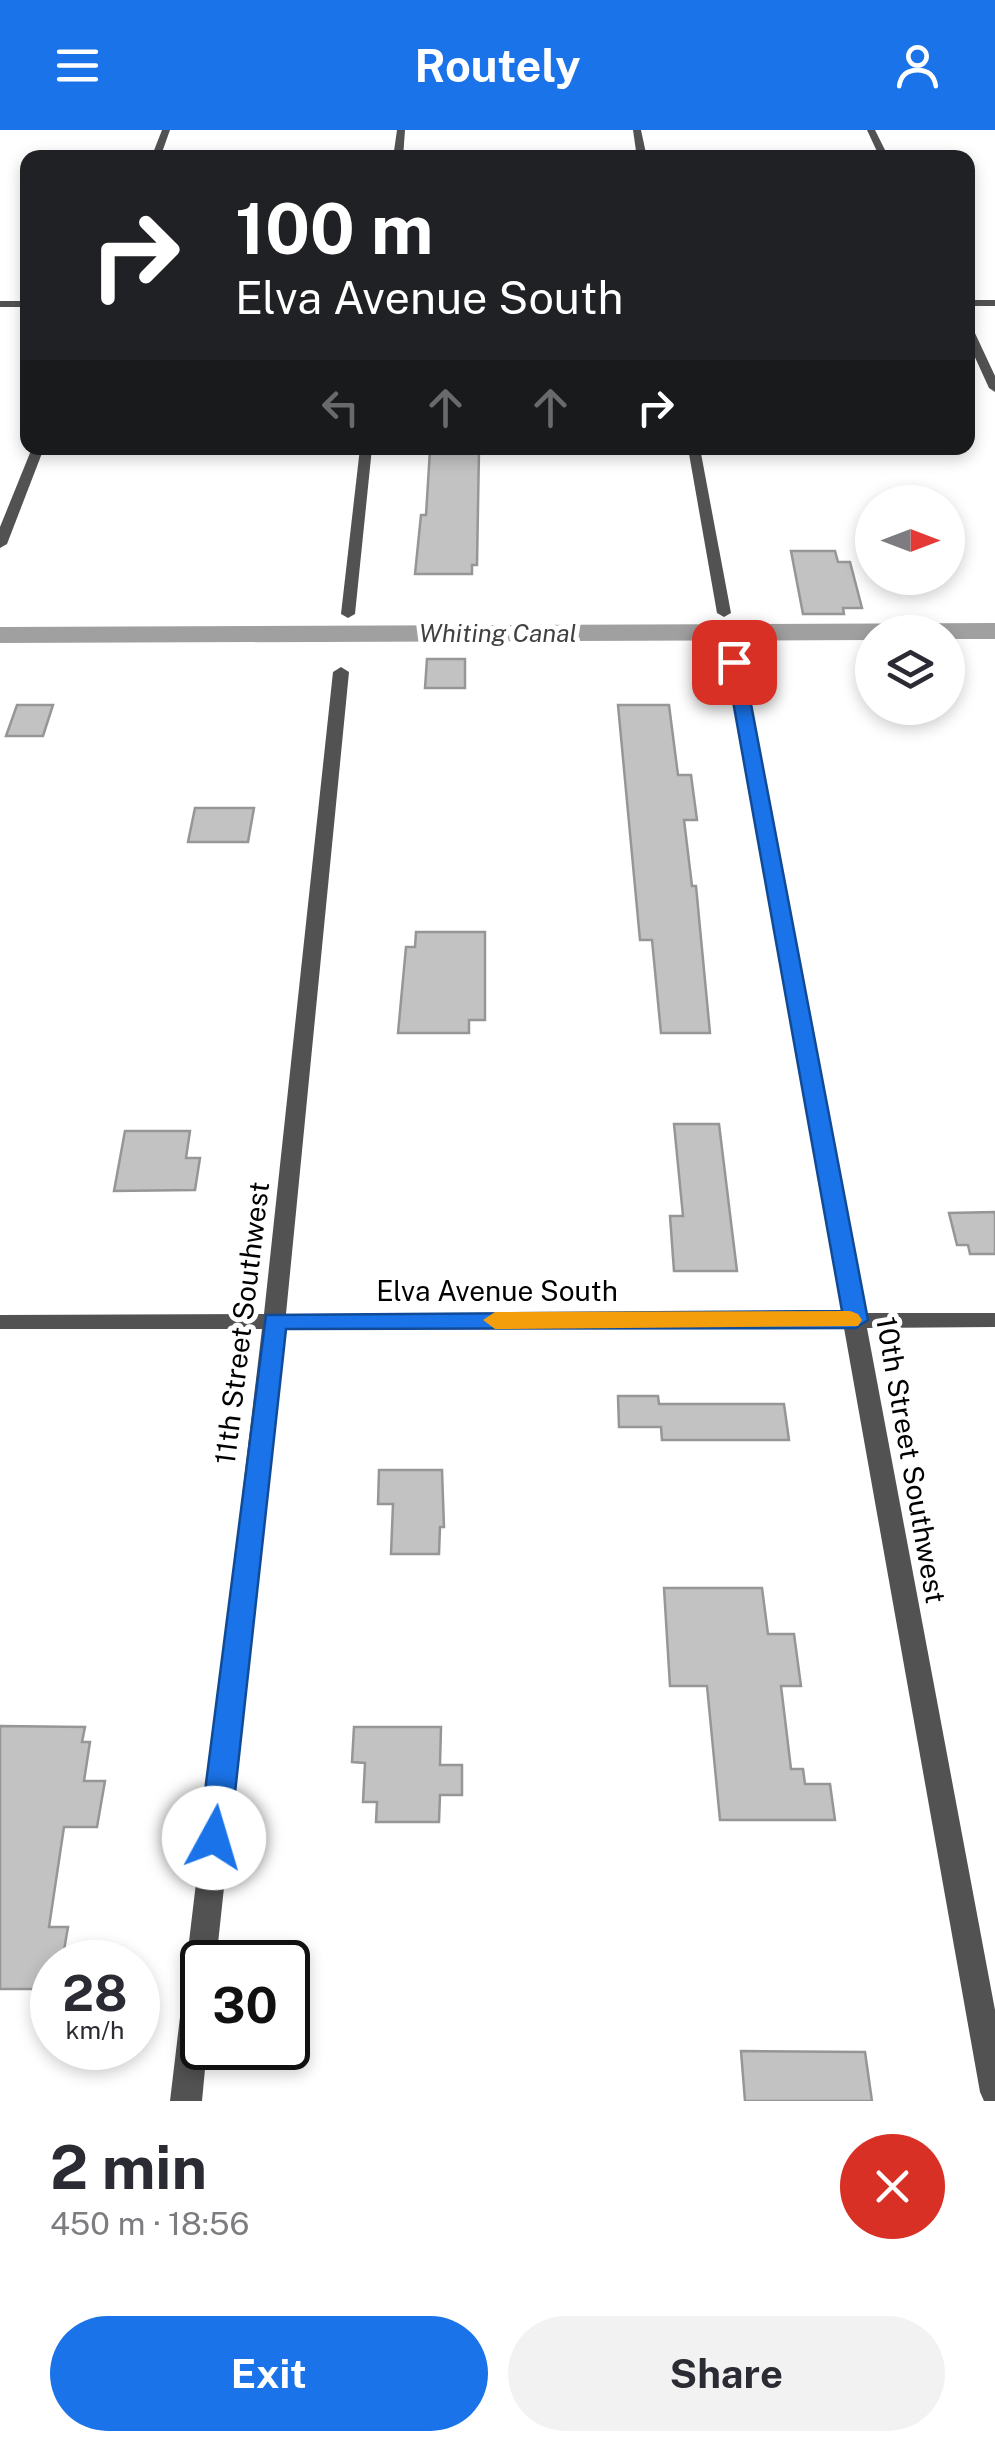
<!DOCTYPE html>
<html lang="en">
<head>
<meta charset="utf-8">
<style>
  body { margin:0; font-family:"Public Sans",sans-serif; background:#f2f2f3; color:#2b2b33; height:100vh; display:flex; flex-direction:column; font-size:38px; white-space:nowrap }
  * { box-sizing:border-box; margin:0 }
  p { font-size:32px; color:#7c7c81 }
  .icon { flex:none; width:55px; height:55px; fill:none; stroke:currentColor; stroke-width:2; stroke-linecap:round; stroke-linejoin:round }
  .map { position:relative; height:1971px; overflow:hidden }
  .sheet { display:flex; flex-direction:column; background:#fff; flex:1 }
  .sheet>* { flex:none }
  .banner { position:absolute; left:20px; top:20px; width:955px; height:305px; border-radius:20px; box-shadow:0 5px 15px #0003; background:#202124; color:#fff; overflow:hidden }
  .needle { width:65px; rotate:90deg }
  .controls { position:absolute; left:855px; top:355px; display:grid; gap:20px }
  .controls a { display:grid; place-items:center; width:110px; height:110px; border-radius:50%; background:#fff; box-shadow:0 5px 15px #0003; font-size:50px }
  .speed { position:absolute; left:30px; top:1810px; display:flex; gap:20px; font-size:50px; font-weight:700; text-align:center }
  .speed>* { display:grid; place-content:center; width:130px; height:130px; border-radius:50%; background:#fff; box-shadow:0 5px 15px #0003; line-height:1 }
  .speed small { font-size:25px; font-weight:400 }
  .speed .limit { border:5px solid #111; border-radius:15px; background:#fff; color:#111 }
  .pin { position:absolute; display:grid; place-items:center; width:85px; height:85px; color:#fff; margin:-42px; border-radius:20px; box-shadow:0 5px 15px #0006 }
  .me { position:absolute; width:110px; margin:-55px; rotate:6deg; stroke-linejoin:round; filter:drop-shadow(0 0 8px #0008) }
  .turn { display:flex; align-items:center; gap:35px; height:210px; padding:0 50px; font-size:45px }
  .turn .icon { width:130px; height:130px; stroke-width:2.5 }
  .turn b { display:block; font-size:70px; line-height:85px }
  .lanes { display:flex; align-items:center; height:95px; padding:0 50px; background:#0003; justify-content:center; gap:50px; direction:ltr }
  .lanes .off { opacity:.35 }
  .round { display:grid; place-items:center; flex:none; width:105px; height:105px; border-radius:52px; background:#f2f2f3 }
  .summary { display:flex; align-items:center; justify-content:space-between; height:170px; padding:0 50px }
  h1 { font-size:60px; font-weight:700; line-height:75px }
  .button { display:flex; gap:20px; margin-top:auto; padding:20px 50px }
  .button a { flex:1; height:115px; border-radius:60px; background:#1a73e8; color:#fff; font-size:40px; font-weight:700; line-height:115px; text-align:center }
  .button a+a { background:#f2f2f3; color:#2b2b33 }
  header { display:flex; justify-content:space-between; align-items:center; height:130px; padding:0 50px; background:#1a73e8; color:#fff; font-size:45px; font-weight:700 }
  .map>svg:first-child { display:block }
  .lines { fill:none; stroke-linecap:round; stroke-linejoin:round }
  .canal { fill:#a0a0a0; fill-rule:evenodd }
  .building { fill:#c2c2c2; stroke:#969696; stroke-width:2.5 }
  .minor { fill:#525252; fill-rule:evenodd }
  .route { fill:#1a73e8; stroke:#114b97; stroke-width:2.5 }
  .slow { fill:#f59e0b }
  .labels { text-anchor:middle; stroke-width:10; stroke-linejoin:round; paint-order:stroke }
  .far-water-label { font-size:25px; font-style:italic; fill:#414141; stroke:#fff }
  .street-label { font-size:28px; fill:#000; stroke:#fff }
</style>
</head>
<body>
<header><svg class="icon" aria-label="menu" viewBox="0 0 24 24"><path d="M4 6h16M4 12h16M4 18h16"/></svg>Routely<svg class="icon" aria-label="person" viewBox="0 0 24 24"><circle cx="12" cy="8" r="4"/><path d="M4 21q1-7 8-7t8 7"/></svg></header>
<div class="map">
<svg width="995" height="1971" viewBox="0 0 995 1971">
  <rect width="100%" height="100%" fill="#fff"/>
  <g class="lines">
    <polygon class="canal" points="995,493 995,509 948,509 948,502 872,502 872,510 0,513 0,497"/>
  </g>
  <g class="building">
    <polygon points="430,320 479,320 477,435 472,435 472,444 415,444 421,385 426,385"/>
    <polygon points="791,421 835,421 838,432 850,432 862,478 843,478 844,484 803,484"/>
    <polygon points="427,529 465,529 465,558 425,558"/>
    <polygon points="17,575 53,575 43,606 6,606"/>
    <polygon points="618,575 669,575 678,645 691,645 697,690 684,690 692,756 696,756 710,903 661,903 652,810 640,810"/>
    <polygon points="195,678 254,678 248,712 188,712"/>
    <polygon points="416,802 485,802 485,890 469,890 469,903 398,903 406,817 415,817"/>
    <polygon points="674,994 719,994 737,1141 674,1141 670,1086 683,1086"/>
    <polygon points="125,1001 190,1001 186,1028 200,1028 195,1060 114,1061"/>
    <polygon points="995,1082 995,1124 970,1124 968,1115 957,1115 949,1083"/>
    <polygon points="618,1266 658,1266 659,1274 784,1274 789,1310 662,1310 661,1297 619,1297"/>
    <polygon points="379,1340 442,1340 444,1397 440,1397 439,1424 391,1424 393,1374 378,1374"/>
    <polygon points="664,1458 762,1458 768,1504 794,1504 801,1556 781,1556 791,1639 803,1639 805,1654 830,1654 835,1690 720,1690 707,1556 670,1556"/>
    <polygon points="0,1596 85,1597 82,1612 90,1612 84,1651 105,1651 97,1697 64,1697 49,1797 68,1797 62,1832 52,1832 52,1859 0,1859"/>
    <polygon points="354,1597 441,1597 440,1635 462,1635 462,1665 440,1665 439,1692 376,1692 377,1672 363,1672 365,1633 352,1632"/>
    <polygon points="741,1921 865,1922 872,1971 745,1971"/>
  </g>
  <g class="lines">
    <g class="minor">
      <polygon points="162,0 170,0 160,28 151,28"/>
      <polygon points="397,0 405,0 403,28 393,28"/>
      <polygon points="633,0 641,0 647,28 637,28"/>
      <polygon points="867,0 875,0 889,28 880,28"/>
      <rect x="968" y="170" width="27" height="6"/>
      <rect x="0" y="171" width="28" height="6"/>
      <polygon points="968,198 974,201 995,246 995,262 989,258 968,212"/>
      <polygon points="32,318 44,318 7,414 0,418 0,397"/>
      <polygon points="360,318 372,318 355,484 348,488 341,484"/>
      <polygon points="688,318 700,318 731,483 724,487 717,483"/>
      <polygon points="734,528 741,532 864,1183 995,1183 995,1197 867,1198 995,1880 995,1971 984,1971 980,1962 844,1198 284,1199 216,1832 202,1832 202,1918 207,1918 202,1971 170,1971 262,1199 0,1199 0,1185 264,1184 333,542 341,537 349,542 286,1184 842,1183 727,532"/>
    </g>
  </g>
  <polygon class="route" points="728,529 743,532 868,1190 856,1198 286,1199 230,1708 226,1718 214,1722 203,1718 199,1708 266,1185 842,1181 726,532"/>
  <polygon class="slow" points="850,1181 858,1184 862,1190 858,1196 495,1199 483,1190 495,1182"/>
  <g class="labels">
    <g class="far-water-label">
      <text x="498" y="512">Whiting Canal</text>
    </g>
    <g class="street-label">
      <text x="497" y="1171">Elva Avenue South</text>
      <text transform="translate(242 1193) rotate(-83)" y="10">11th Street Southwest</text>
      <text transform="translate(911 1330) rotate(80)" y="10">10th Street Southwest</text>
    </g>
  </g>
</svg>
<div class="controls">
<a><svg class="needle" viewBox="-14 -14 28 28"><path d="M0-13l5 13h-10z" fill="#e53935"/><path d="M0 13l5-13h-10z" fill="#7c7c81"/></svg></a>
<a><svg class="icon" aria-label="layers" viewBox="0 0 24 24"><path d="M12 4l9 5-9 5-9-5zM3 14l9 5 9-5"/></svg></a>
</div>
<div class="speed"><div>28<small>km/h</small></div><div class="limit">30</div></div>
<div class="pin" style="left:734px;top:532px;background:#d93025"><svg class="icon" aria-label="arrive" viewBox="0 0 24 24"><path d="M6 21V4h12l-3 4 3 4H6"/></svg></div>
<svg class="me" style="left:214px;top:1708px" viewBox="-20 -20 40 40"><circle r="19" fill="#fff"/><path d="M0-13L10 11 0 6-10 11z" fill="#1a73e8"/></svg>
<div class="banner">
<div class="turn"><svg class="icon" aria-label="right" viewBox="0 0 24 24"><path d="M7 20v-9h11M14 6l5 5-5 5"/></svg><div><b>100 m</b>Elva Avenue South</div></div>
<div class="lanes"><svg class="icon off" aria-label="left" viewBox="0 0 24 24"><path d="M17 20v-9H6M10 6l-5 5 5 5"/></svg><svg class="icon off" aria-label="ahead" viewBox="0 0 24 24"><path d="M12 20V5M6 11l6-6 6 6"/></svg><svg class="icon off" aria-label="ahead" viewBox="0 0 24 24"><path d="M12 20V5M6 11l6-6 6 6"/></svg><svg class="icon" aria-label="right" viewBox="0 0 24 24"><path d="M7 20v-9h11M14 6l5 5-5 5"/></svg></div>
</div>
</div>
<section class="sheet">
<div class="summary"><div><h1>2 min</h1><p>450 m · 18:56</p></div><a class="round" style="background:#d93025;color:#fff"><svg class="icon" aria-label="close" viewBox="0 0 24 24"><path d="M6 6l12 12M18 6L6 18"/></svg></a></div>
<div class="button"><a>Exit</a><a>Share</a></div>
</section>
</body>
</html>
